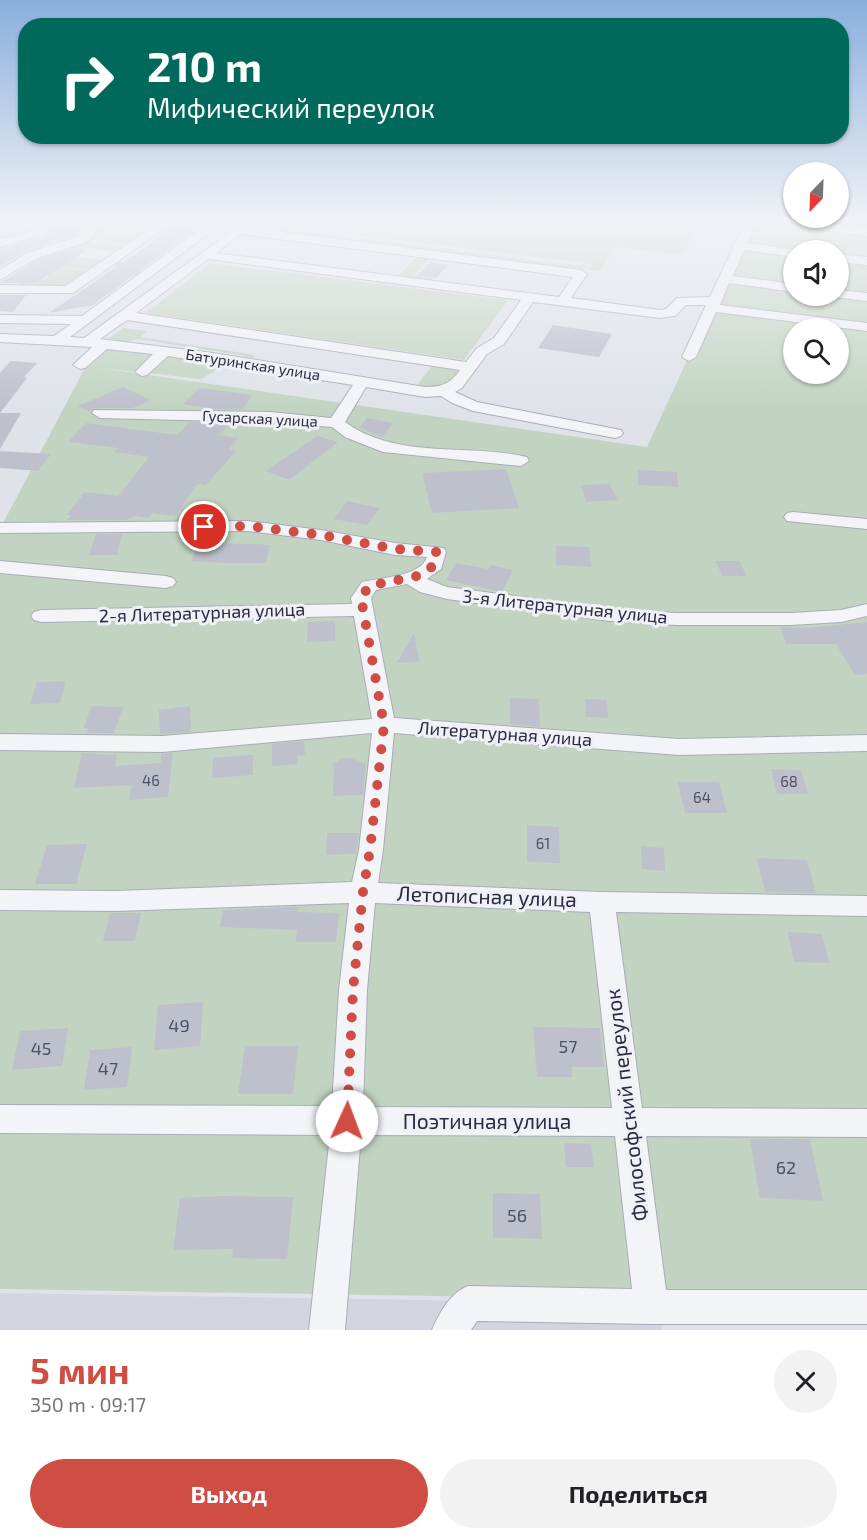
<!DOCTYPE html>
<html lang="ru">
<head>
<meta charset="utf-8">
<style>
  body { margin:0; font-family:"Exo 2",sans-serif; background:#f2f2f2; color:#202124; height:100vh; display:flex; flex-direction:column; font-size:22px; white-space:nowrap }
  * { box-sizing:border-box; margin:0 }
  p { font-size:20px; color:#757577 }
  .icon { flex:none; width:33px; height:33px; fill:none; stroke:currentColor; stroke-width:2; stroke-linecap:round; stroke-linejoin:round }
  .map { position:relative; height:1330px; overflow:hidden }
  .drawer { display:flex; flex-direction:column; background:#fff; flex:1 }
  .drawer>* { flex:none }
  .banner { position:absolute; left:18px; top:18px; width:831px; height:126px; border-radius:24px; box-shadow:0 2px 4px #0004; background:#00695c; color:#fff; overflow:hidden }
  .needle { width:39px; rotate:203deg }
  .fabs { position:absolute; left:783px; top:162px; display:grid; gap:12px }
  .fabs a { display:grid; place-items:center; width:66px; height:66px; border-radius:50%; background:#fff; box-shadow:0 2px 4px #0004; font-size:30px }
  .pin { position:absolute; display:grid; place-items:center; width:51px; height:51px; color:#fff; margin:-26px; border:3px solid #fff; border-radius:50%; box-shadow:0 2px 6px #0007 }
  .me { position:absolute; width:66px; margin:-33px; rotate:2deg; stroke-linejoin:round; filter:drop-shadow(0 0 4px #0008) }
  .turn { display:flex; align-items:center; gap:21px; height:126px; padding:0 30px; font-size:27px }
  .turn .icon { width:78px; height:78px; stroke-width:2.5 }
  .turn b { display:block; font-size:42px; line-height:51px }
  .round { display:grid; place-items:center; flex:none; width:63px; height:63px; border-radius:32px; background:#f2f2f2 }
  .summary { display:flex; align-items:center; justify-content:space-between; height:102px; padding:0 30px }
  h1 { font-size:36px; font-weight:700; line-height:45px; color:#d04d44 }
  .cta { display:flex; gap:12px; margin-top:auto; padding:12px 30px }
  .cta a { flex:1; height:69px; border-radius:36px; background:#d04d44; color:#fff; font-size:24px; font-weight:700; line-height:69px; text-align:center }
  .cta a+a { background:#f2f2f2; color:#202124 }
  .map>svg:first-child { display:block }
  .built { fill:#d2d4df }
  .green { fill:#c2d4c1; fill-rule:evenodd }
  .building { fill:#bec0cc }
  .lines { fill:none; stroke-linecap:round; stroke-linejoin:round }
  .minor-tunnel { stroke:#bbbec8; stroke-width:13; stroke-dasharray:13 7; stroke-linecap:butt }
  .minor-casing { stroke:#a9abb7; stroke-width:2 }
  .minor { fill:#f3f4f8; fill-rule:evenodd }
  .route { stroke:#d04d44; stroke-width:10; stroke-dasharray:0 18 }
  .labels { text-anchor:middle; stroke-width:6; stroke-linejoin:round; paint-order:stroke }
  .far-street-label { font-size:15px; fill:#292c41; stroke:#f0f1f7 }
  .number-label { font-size:15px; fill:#4e5164 }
  .street-label { font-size:18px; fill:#292c41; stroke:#f0f1f7 }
  .near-number-label { font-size:18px; fill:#4e5164 }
  .near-street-label { font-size:21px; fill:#292c41; stroke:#f0f1f7 }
</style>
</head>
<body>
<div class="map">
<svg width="867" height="1330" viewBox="0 0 867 1330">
  <rect width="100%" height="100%" fill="#e0e2ea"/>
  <polygon class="built" points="0,1293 661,1304 662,1330 0,1330"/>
  <g class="green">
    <polygon points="102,222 163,222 129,245 103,242 105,239 87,240 94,235"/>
    <polygon points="256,222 702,222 682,255 616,247 600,271 589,270 592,264 316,230 309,235 300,233 299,230 277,227 296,227"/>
    <path d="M751,222H867V1303L0,1289V529L86,366L108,347L155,354L136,372L100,368L647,447ZM794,250H838V296H794ZM794,328H838V374H794Z"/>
    <polygon points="361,238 555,263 587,266 583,271 568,270 355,243"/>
    <polygon points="84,241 96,242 93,245 102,243 127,246 118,252 85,248 73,256 106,261 91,270 27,263 46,252 60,254 65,250 55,249"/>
    <polygon points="416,257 431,258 414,275 433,279 431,281 398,276"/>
    <polygon points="210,263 508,300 464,360 146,313"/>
    <polygon points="49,266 90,271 68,286 16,286 30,278 43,280 48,276 37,274"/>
    <polygon points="123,328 147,331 140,337 255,355 252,358 260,360 246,361 245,356 138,339 126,342 109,339"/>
    <polygon points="165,356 224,365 201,379 148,373"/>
    <path d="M433,365L458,369V371C446,387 439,387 419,386V382Z"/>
  </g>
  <g class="building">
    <polygon points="56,222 89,222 74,235 26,251 0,267 0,249 46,236"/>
    <polygon points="182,222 206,222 93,305 49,313"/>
    <polygon points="75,248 87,250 36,283 0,283 36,261"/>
    <polygon points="430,262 448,265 436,278 417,276"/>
    <polygon points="0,295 26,295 13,312 0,311"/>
    <polygon points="553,325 612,334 599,357 538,348"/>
    <polygon points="11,361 37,363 24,377 27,378 0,413 21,413 0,449 0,373"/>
    <polygon points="123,387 151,400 133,408 94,408 90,412 78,406"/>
    <polygon points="199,388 253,395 242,409 201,409 203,407 183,404"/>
    <polygon points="367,418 393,423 382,437 359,428"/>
    <polygon points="189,422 230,423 219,435 238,438 229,449 236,451 206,485 197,484 175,516 152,513 148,518 135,516 126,520 67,520 71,515 67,515 85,492 118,496 149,457 114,452 118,448 68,442 86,423 177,435"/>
    <polygon points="317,436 338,442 289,480 266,471"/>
    <polygon points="0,451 51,454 38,471 0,468"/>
    <polygon points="506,469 519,508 432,513 422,473"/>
    <polygon points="638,470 677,472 678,487 638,485"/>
    <polygon points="610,484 618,500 587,502 580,485"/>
    <polygon points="347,501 380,508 367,525 334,519"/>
    <polygon points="96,534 122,534 117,555 89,555"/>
    <polygon points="197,543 255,544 270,545 266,563 223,563 192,561"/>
    <polygon points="556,546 589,547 591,567 556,565"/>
    <polygon points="716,561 740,561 746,576 722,576"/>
    <polygon points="456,563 488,569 491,565 513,570 502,592 446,580"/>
    <polygon points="335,621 335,641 307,642 308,622"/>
    <polygon points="867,622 867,674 855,675 836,644 786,644 780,627 807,628"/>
    <polygon points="414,633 419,662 397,663"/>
    <polygon points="66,681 60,703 30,704 37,682"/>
    <polygon points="510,698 539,699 540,727 510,724"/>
    <polygon points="585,699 607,700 608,718 586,717"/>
    <polygon points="91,706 123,707 114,733 87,733 88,728 84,728"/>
    <polygon points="190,706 191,728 189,732 160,734 159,710"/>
    <polygon points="304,741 305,755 297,756 298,764 272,766 272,744"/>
    <polygon points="82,753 117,755 115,766 161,763 161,754 173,753 168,797 129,800 131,785 74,788"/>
    <polygon points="253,755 253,775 212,778 213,758"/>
    <polygon points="342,758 351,758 366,764 363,795 333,796 334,770 332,765"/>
    <polygon points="771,769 801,770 808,794 777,794"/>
    <polygon points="678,782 719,782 727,813 685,813"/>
    <polygon points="527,825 559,827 560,863 527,862"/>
    <polygon points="327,833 359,833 356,854 326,855"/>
    <polygon points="87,844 76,884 35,884 47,845"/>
    <polygon points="641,846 664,848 665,871 642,869"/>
    <polygon points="757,858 807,860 816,893 765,892"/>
    <polygon points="299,907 298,912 339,913 336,942 296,942 297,930 220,927 223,910"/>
    <polygon points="110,913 141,913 135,941 103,941"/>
    <polygon points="788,932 822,934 829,963 794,962"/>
    <polygon points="203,1002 200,1046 154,1050 158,1005"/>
    <polygon points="533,1027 600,1028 604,1067 572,1067 572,1077 537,1077"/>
    <polygon points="68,1028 62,1066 12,1070 20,1031"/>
    <polygon points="245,1046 298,1046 293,1094 238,1094"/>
    <polygon points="132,1047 127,1087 84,1090 90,1050"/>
    <polygon points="750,1139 810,1139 823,1201 760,1198"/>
    <polygon points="564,1143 591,1144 594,1167 566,1167"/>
    <polygon points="493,1193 540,1194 542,1239 493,1238"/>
    <polygon points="223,1196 293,1197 287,1259 232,1258 233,1249 173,1250 180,1198"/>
  </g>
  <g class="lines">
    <polyline class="minor-tunnel" points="116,268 140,271"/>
    <g class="minor-casing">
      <g id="minor">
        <polygon points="42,222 54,222 45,234 0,247 0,239 37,230"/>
        <polygon points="92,222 104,222 87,242 35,259 0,280 0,270 27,253 79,236"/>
        <polygon points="160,222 174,222 73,293 0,293 0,285 65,286"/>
        <path d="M210,222H224L70,337L84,338L239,226L581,270L587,274L571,298L660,310L666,309L677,298L710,297L745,222H757L747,243L798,250H794V257L744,250L733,276L794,284V292L729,283L720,305L867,323V331L716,312L696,357L689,361L682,357L706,305H686L675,316L660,318L533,302L504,344L487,354L462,388L455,392L477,402L621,430L623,433L621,436L615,438L473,411L452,403L441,396L425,397L366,387L345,422C397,460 467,443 527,457L529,461L521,466L383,452L345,437L332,427L270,422L100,418L92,413L94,410L270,412L331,418L353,385L168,356L147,375L142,376L135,372L153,354L107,349L85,368L80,369L73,365L92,347L0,342V334L54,336L71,324L0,323V315L82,316ZM241,234L573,277L559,297L216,253ZM208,259L521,300L494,338L477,348L466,362L136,313ZM127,320L460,370C450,384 442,387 425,387L213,353L100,339Z"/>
        <polygon points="779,222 814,222 867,228 867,236 785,225"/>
        <polygon points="838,254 867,257 867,265 838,262"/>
        <polygon points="838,290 867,293 867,301 833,297 838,296"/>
        <polygon points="793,512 867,519 867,529 787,521 784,517 787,513"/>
        <path d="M247,521L321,530L395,543L444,548L446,552L441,569L427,579L447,587L610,609L676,613H791L841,610L867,604V616L841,622L791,625H676L610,621L447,599L420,592L407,584L376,590L371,598L394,718L679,739L867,735V751L679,755L394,733L383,850L378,883L602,892L867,896V916L616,912L642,1108L867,1109V1137L646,1136L666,1290H867V1324H651L477,1321L471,1330H432C440,1312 450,1293 468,1286L632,1289L615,1136L361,1135L345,1330H309L330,1135L0,1133V1105L332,1106L339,990L349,903L115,911L0,910V890L115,891L352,882L359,850L372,733L162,752L0,750V734L162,736L372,719L354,616L41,622L34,620L31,616L34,612L41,610L352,604L351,598L362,582C380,578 422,576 427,557L395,555L321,540L247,531L0,533V523ZM375,903L590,912L612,1108L363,1107L367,990Z"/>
        <polygon points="0,561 166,576 173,578 176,582 173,586 166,588 0,573"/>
      </g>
    </g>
    <use href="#minor" class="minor"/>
  </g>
  <linearGradient id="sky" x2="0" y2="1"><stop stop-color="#89afdc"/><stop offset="0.54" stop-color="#f1f2f6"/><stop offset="1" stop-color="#f1f2f6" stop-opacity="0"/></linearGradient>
  <rect width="867" height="408" fill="url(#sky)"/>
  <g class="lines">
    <polyline class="route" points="204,527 247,526 321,535 395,549 437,552 434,565 422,575 369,586 361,598 384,725 370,850 363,892 353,990 347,1121"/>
  </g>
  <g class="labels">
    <g class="far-street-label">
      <text transform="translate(253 365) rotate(9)" y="5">Батуринская улица</text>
      <text transform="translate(260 419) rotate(3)" y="5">Гусарская улица</text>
    </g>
    <g class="number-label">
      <text x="151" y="786">46</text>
      <text x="789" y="787">68</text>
      <text x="702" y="803">64</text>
      <text x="543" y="849">61</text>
    </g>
    <g class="street-label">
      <text transform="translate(565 607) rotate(6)" y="6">3-я Литературная улица</text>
      <text transform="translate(202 613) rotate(-2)" y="6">2-я Литературная улица</text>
      <text transform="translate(505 734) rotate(4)" y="6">Литературная улица</text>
    </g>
    <g class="near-number-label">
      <text x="179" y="1032">49</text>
      <text x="568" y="1053">57</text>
      <text x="41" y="1055">45</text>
      <text x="108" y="1075">47</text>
      <text x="786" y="1174">62</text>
      <text x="517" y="1222">56</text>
    </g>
    <g class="near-street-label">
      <text transform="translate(487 897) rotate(2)" y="7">Летописная улица</text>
      <text transform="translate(627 1105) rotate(-97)" y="7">Философский переулок</text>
      <text x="487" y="1129">Поэтичная улица</text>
    </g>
  </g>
</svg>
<div class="fabs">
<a><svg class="needle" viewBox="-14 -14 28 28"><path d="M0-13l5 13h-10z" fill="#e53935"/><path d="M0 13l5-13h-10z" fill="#757577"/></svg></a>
<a><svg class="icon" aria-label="sound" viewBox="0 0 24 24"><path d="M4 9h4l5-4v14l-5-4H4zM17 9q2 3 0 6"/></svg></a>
<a><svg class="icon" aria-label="search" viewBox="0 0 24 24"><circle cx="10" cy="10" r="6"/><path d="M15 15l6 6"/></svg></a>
</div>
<div class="pin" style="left:204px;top:527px;background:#d93025"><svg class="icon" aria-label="arrive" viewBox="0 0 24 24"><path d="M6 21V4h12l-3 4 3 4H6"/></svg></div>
<svg class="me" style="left:347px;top:1121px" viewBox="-20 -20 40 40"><circle r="19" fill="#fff"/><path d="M0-13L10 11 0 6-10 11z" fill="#d04d44"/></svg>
<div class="banner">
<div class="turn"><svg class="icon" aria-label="right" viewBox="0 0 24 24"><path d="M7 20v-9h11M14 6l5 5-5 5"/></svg><div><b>210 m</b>Мифический переулок</div></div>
</div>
</div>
<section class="drawer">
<div class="summary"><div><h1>5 мин</h1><p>350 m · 09:17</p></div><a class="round"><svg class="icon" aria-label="close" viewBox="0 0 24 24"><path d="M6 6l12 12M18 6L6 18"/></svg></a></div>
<div class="cta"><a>Выход</a><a>Поделиться</a></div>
</section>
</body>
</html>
